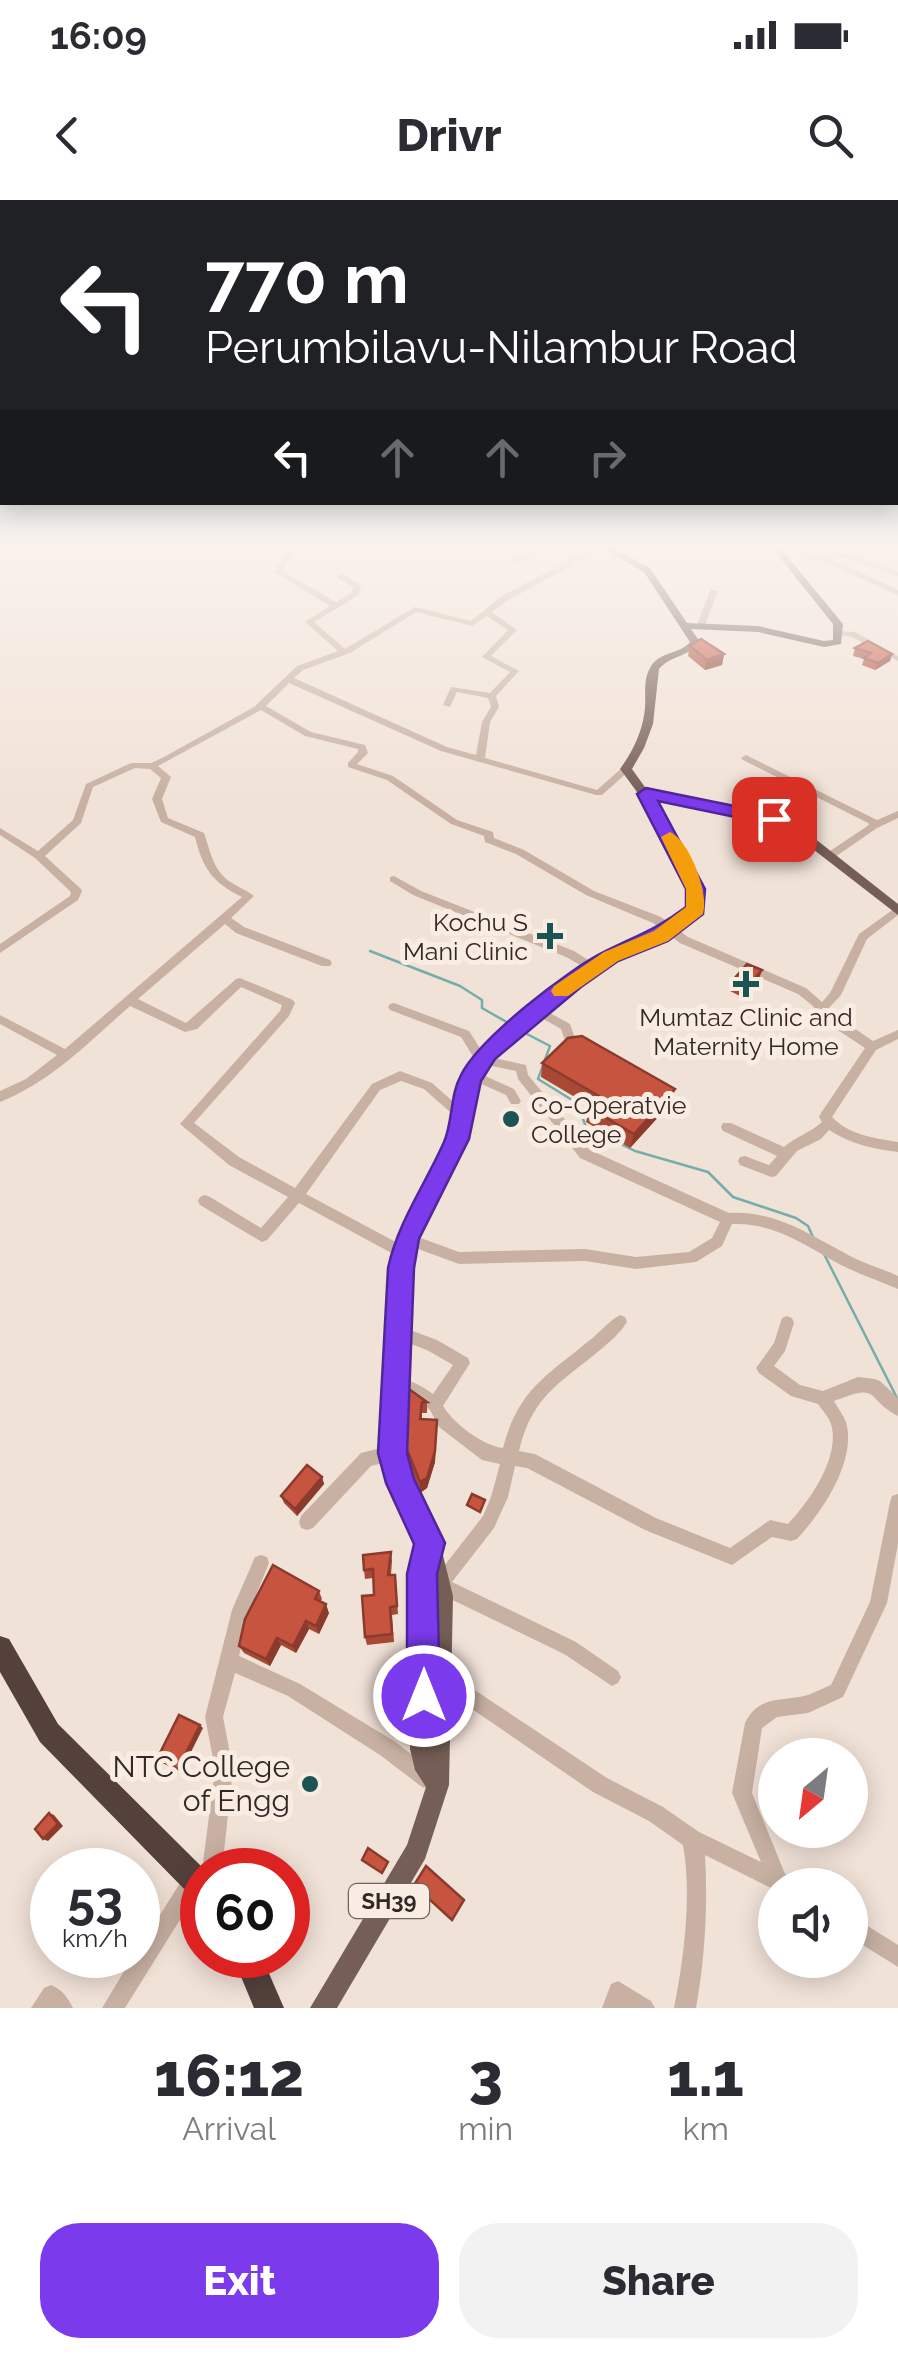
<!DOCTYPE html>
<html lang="en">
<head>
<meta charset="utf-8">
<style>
  body { margin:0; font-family:Raleway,sans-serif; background:#f2f2f3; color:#2b2b33; height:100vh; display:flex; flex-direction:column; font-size:38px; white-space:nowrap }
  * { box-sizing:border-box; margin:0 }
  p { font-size:32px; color:#7c7c81 }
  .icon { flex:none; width:55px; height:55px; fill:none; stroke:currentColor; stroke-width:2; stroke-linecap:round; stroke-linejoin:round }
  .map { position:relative; height:1808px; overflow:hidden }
  .panel { display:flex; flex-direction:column; background:#fff; flex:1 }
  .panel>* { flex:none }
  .top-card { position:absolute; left:0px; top:0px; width:900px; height:305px; box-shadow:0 5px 25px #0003; background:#202124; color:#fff; overflow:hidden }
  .needle { width:65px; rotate:209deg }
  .tools { position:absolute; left:758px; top:1538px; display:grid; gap:20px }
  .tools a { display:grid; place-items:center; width:110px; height:110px; border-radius:50%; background:#fff; box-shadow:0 5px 25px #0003; font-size:50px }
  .speed { position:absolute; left:30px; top:1648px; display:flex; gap:20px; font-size:50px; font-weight:700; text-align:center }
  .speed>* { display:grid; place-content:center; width:130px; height:130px; border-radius:50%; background:#fff; box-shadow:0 5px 25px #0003; line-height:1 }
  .speed small { font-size:25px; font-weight:400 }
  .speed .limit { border:15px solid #d22; background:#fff; color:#111 }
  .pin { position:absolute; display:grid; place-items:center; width:85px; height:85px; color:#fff; margin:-42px; border-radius:20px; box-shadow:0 5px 15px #0006 }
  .me { position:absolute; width:110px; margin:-55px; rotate:0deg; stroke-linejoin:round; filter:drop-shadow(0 0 8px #0008) }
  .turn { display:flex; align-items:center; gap:35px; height:210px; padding:0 40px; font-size:45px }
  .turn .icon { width:130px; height:130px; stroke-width:2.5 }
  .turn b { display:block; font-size:70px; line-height:85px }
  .lanes { display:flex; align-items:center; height:95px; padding:0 40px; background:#0003; justify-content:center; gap:50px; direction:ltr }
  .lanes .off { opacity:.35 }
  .eta { display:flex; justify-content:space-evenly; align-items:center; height:170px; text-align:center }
  .eta b { font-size:60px; font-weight:800; line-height:70px }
  .cta { display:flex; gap:20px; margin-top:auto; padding:20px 40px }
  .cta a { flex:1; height:115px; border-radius:40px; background:#7c3aed; color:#fff; font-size:40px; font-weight:800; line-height:115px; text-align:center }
  .cta a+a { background:#f2f2f3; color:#2b2b33 }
  .status { display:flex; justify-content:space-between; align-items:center; height:70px; padding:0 50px; background:#fff; direction:ltr }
  .status svg { height:28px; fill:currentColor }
  header { display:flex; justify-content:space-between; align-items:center; height:130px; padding:0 40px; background:#fff; font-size:45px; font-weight:800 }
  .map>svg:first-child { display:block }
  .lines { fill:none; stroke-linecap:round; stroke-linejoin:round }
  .stream { stroke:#76adaa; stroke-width:2.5 }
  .minor { fill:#c8b1a3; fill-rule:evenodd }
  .major { fill:#755e56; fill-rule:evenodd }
  .highway { fill:#54413c; fill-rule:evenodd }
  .wall { fill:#aa4836 }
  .shaded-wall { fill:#8b3b2c }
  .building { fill:#c6543f; stroke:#8b3b2c; stroke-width:2.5 }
  .route { fill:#7c3aed; stroke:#51269a; stroke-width:2.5 }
  .slow { fill:#f59e0b }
  .poi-dot { fill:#1b5453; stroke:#f9ede3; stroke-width:4 }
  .labels { text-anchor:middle; stroke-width:10; stroke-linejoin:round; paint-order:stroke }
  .shield { fill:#f9ede3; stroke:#6e635e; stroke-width:2.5 }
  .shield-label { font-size:22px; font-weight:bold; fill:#332825 }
  .poi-label { font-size:25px; fill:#332825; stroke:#f9ede3; text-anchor:end }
  .near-poi-label { font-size:30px; fill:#332825; stroke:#f9ede3; text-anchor:end }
</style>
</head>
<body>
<div class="status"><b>16:09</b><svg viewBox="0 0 49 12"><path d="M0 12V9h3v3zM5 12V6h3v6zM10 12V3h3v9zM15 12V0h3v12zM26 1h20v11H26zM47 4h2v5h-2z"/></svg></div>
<header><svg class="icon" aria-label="back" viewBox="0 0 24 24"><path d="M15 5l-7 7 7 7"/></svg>Drivr<svg class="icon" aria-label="search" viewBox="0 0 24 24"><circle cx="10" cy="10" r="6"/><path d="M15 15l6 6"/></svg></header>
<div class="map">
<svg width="898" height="1808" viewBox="0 0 898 1808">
  <rect width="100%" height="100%" fill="#f1e2d7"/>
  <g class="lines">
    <g class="stream">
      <polyline points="370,751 460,786 482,800 482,808 510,824"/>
      <polyline points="525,833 550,846 538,879 577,903 586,927 635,951 708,972 733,997 796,1018 808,1026 813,1037"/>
      <polyline points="824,1054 898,1200"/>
    </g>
    <g class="minor">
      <polygon points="3,344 12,344 0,349 0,345"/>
      <path d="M293,344H300L282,371L336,402L352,392L353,387L338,378V374H344L361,386L359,395L314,422L345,449L415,407L471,421L502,396L601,344H607V347L508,400L492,412L517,430L491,456L519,471L496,496L499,507L490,522L485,558L597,590L623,567H629V571L602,595H596L441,551L289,483L266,506L311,532L365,545L368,553L357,564L393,576L457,620L493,632L494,638L524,650L594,691L661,717L688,737L806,788L822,802L830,793L859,734L898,706V715L867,739L841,795L827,810L873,841L898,830V839L876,850L832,917C849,935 874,938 898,942V952C874,949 850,944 829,930L821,939L797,951L776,976L771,977L740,965L738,961L740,957L745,956L769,965L777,956L723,931L721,927L723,923H731L784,947C795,937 810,933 822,922L819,917L821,913L865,848L821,819L813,806L798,794L680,743L653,723L586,695L516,654L485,642L484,636L451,624L387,580L348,567V563L358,552V549L305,536L261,510L158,566L171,577L162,599L168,618L204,633C211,653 213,671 232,683C240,688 248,691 254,696L231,718L244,727L330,760L332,763L330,766H322L236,733L225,724L138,799L186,823L236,779L240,778L293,800L295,803L289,816L194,923L239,957L295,988L372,884L400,871L432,883L466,913L468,916L466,919H458L424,889L401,881L380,890L306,994L407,1048L409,1052L407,1056L402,1058L397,1056L299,1003L267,1040L262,1042L200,1005L198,1001L200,997L205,995L210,997L261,1028L288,997L229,965L180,924L280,811L282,805L241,787L197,829L185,832L130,806C90,841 51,882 0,902V891L26,879L57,855L0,824V815L65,849L242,697C212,682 203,669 195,637L161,622L152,599L161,578L150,569L135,568L93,587L81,623L45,656L81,689L82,691L78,700L0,753V744L70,696L71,692L35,658L0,635V628L38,651L73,620L86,584L131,563H151L164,557L254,507L297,466L338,451L305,422L330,406L274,372ZM416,412L472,426L487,416L508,430L482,457L510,472L490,493L451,487L443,505L450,507L457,492L488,498L491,507L482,522L476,555L447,547L294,478L303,470L350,453Z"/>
      <polygon points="557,344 567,344 513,363 506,361"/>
      <polygon points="769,344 779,344 841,363 898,390 898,395 835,367"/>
      <polygon points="806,344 816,344 898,372 898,376"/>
      <polygon points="711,389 718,391 705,425 698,427 697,425"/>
      <polygon points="837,431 855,432 898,456 898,461 850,436 837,435"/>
      <polygon points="746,555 877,620 898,611 898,618 877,628 835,657 827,657 827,653 869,625 868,623 743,560 741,558"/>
      <polygon points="394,676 421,691 574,751 599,767 593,771 589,770 566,757 413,695 390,681 390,677"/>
      <path d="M394,803L469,831L485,856L526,865L528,875L590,950L729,1013C777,1010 813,1037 854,1058C868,1065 883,1069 898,1076V1089C879,1081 859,1074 841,1065C806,1046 774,1022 732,1024L722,1046L696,1062L636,1069L585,1061L459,1064L402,1043L400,1039L402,1035L407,1033L459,1052L585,1049L636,1057L689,1052L712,1038L720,1022L580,958L518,879L516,871L477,863L461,837L390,810L388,807L390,804Z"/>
      <polygon points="537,806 570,824 578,846 576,849 568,849 561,829 533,813 531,810 533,807"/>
      <polygon points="472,870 514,889 521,901 519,904 511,904 506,895 468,878 466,875 468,872"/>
      <path d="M620,1115L625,1117L627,1122C619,1135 606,1145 594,1155C555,1186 531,1200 519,1251L535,1254L656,1318L730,1348L770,1320L788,1324C809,1302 841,1257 831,1224C829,1217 822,1210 818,1204L791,1196L759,1173L756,1168L774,1143L782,1118L787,1116L792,1118L794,1123L785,1151L774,1166L800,1185L823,1191L858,1177L875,1179L880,1181L898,1198V1216C864,1198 882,1182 834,1201C838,1208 843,1215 846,1222C857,1261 822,1312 797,1339L791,1341L772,1337L732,1365L645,1330L527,1268L515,1266L508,1297L494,1328L452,1382L576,1442L618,1471L621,1477L618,1483L612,1486L564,1454L434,1391L431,1385L434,1379L483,1316L491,1297L500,1264L482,1260L439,1227L430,1210L411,1196L389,1190L386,1185L389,1180C405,1176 421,1185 433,1194L453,1165L427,1150L392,1137L390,1132L392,1127L397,1125L437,1140L468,1158L470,1163L443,1206C453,1223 483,1246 503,1248C518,1190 546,1176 590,1140C600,1132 609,1121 620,1115Z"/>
      <polygon points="392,1245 398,1247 400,1253 398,1259 371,1266 313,1328 307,1330 301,1328 299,1322 301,1316 361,1253"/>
      <path d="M898,1294V1344L887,1403L843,1497L808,1513L777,1517L762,1528L752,1593L785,1674L794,1678L797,1685H775V1690L705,1655C708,1706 705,1758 696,1808H674C684,1758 692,1695 683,1645L649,1621L593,1592L437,1485L434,1479L437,1473L443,1470L449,1473L607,1578L663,1607L699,1632L761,1662L732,1593L745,1523C759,1494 783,1502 808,1495C816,1492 823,1488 831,1485L870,1402L890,1302L892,1296Z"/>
      <polygon points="261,1355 267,1357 269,1363 250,1410 239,1456 300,1484 394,1541 436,1573 438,1580 436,1587 429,1589 422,1587 380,1555 288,1496 235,1473 223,1517 233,1569 222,1670 202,1671 215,1569 205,1517 232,1410 255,1357"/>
      <polygon points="194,1669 201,1672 201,1686 125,1808 102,1808 134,1755 138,1755 138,1750 187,1672"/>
      <polygon points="850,1715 898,1745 898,1767 850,1737"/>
      <polygon points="618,1781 651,1801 655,1808 602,1808 611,1784"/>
      <path d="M51,1785C62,1789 68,1798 73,1808H31L44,1788Z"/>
    </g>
    <path class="major" d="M596,344H605L650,368L687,423L758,426L824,441L833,440V424L769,344H777L843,424L841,444L824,447L758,432L691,429L700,442C689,457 671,455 659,469L653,524L644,548L632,569L647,590L746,607L795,623L898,704V715L787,629L744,614L653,598C674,630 697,664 704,703L696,718L666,739L616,759L578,785L493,857L481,872L465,939L410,1052L401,1253L410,1280L440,1343L453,1396L449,1585L425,1659L337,1808H310L407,1645L426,1587L415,1570L410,1549L412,1374L420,1344L391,1283L383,1253L394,1052L449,939L469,866L483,849L568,779L606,753L656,733L686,712L692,703C683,653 650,609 620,569C633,551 643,531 645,508C646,495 643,480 650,468C659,451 679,455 690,442L644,372Z"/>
    <g class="highway">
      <polygon points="0,1436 9,1439 58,1524 205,1670 202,1670 202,1701 192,1697 40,1542 0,1472"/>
      <polygon points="232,1755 261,1755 284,1808 254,1808"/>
    </g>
  </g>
  <g class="wall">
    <polygon points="690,446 724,454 722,465 705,470 688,456"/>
    <polygon points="855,448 892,454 890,461 875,470 862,465 864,459 853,456"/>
    <polygon points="810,596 807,607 796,619 765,609 768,598"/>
    <polygon points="762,770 758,781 744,798 730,791 733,780"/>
    <polygon points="542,863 675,889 671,903 630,948 586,922 590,906 541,877"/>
    <polygon points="406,1187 427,1202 427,1213 422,1213 422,1219 437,1220 435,1262 427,1288 420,1293 405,1252"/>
    <polygon points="322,1277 324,1284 297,1316 284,1303 281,1296"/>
    <polygon points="391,1352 392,1361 391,1375 396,1383 398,1414 392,1415 394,1442 367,1445 365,1437 374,1395 373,1378 365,1379 364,1370"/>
    <polygon points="319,1391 322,1399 320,1402 329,1413 319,1434 309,1429 296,1453 281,1445 270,1466 244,1453 239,1446"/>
  </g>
  <g class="shaded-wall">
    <polygon points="724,454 722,465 705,470 707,460"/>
    <polygon points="892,454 890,461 875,470 878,463"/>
    <polygon points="810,596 807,607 796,619 799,608"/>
    <polygon points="762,770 758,781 744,798 747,787"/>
    <polygon points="675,889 671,903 630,948 634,934"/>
    <polygon points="437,1220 435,1262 427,1288 420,1293 420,1282"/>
    <polygon points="322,1277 324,1284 297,1316 295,1309"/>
    <polygon points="326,1404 329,1413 319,1434 316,1426"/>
    <polygon points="306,1421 309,1429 296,1453 293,1446"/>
    <polygon points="277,1438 281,1445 270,1466 266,1459"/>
    <polygon points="200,1525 203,1528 181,1572 178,1569"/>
    <polygon points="49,1613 54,1615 63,1626 48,1641 43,1639"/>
  </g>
  <g class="building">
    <polygon points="701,439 724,454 707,460 690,446"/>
    <polygon points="868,441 892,454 878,463 864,458 871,453 855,448"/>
    <polygon points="780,585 810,596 799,608 768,598"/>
    <polygon points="747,764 762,770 747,787 733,780"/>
    <polygon points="582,836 675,889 634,934 589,908 599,896 542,863 568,838"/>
    <polygon points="406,1187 427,1202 422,1202 420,1219 437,1220 435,1251 427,1278 420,1282 404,1242"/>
    <polygon points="307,1265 322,1277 295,1309 281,1296"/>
    <polygon points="472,1294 485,1300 480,1312 467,1305"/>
    <polygon points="391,1352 388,1375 395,1375 397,1406 390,1407 392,1434 365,1437 362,1396 374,1395 373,1369 364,1370 363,1355"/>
    <polygon points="273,1365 319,1391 315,1399 326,1404 316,1426 306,1421 293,1446 277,1438 266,1459 239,1446 245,1419"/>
    <polygon points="179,1515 200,1525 178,1569 157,1559"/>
    <polygon points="49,1613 58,1624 43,1639 35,1629"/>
    <polygon points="368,1648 388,1662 382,1673 362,1660"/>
    <polygon points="426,1666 464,1700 452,1720 414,1685"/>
  </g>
  <linearGradient id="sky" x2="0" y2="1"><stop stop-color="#7ab1cf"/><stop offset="0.58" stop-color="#f9f2ed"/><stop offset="1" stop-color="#f9f2ed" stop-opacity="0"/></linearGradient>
  <rect width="898" height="597" fill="url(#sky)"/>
  <path class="route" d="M646,588L774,614L783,619L774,625L658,601L705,689L703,714L668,741L618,761L581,787L495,859L481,881L469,939L419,1039L414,1068L407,1253L414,1279L445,1343L437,1374L440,1496L435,1507L424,1512L412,1507L407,1496V1374L414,1344L386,1283L378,1253L388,1068C398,1022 425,985 444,942C453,921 450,895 461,875C479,839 568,769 606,751C638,735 657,729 686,707V689L637,594Z"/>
  <path class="slow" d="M670,632C689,640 710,694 703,714L668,741L618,761L568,796H554L551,791L554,786L604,752L654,731L686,707V689L661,637Z"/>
  <g class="poi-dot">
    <path d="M545 721h10v10h10v10h-10v10h-10v-10h-10v-10h10z"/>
    <path d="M741 769h10v10h10v10h-10v10h-10v-10h-10v-10h10z"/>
    <circle cx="511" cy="919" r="10"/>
    <circle cx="310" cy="1584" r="10"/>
  </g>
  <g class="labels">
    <rect class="shield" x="349" y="1684" width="80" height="34" rx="8"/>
    <g class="shield-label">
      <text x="389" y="1709">SH39</text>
    </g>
    <g class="poi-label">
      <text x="528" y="731">Kochu S<tspan x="528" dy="29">Mani Clinic</tspan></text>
      <text x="746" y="826" text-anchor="middle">Mumtaz Clinic and<tspan x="746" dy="29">Maternity Home</tspan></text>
      <text x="531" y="914" text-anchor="start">Co-Operatvie<tspan x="531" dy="29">College</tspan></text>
    </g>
    <g class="near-poi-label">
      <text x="290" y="1577">NTC College<tspan x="290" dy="34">of Engg</tspan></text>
    </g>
  </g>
</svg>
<div class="tools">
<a><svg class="needle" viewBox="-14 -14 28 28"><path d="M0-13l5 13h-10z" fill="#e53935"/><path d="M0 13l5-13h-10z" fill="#7c7c81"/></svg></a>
<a><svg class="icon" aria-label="sound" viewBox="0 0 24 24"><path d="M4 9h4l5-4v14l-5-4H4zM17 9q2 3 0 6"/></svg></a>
</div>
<div class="speed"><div>53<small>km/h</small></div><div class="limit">60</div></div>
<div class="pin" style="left:774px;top:619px;background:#d93025"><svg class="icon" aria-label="arrive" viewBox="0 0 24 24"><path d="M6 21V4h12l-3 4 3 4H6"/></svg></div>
<svg class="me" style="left:424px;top:1496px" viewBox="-20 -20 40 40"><circle r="17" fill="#7c3aed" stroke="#fff" stroke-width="3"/><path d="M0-11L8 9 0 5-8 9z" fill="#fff"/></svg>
<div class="top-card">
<div class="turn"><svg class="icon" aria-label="left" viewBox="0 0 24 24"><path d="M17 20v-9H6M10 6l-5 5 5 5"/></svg><div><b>770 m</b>Perumbilavu-Nilambur Road</div></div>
<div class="lanes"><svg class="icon" aria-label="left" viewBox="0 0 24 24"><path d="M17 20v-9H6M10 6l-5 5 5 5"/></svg><svg class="icon off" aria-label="ahead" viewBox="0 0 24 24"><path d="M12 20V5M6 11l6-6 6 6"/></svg><svg class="icon off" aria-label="ahead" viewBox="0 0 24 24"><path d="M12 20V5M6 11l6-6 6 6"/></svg><svg class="icon off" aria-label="right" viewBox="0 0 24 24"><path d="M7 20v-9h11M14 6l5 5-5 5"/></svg></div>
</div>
</div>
<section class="panel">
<div class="eta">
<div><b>16:12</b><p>Arrival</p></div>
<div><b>3</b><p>min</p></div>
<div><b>1.1</b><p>km</p></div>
</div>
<div class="cta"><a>Exit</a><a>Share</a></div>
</section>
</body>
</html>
